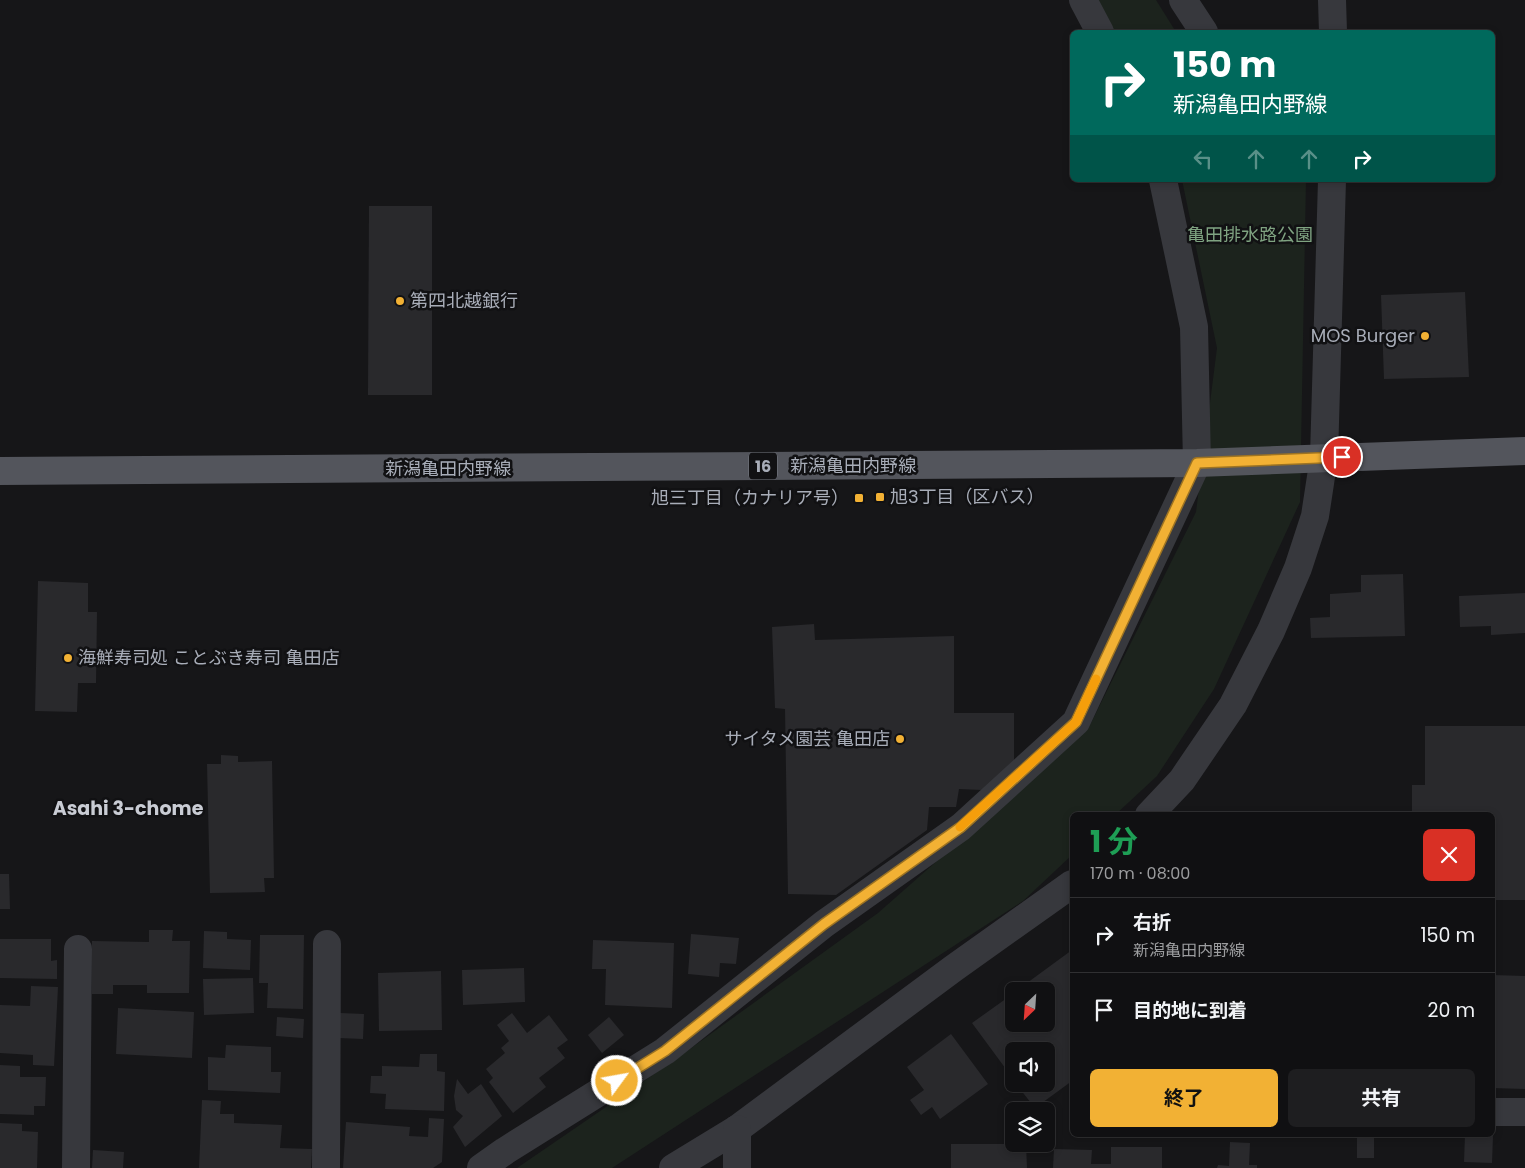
<!DOCTYPE html>
<html lang="ja">
<head>
<meta charset="utf-8">
<style>
  body { margin:0; font-family:Poppins,"Noto Sans JP",sans-serif; background:#1e1e20; color:#f1f3f6; height:100vh; display:flex; flex-direction:column; font-size:19px; white-space:nowrap }
  * { box-sizing:border-box; margin:0 }
  p { font-size:16px; color:#9c9d9f }
  .icon { flex:none; width:28px; height:28px; fill:none; stroke:currentColor; stroke-width:2; stroke-linecap:round; stroke-linejoin:round }
  .map { position:relative; flex:1; overflow:hidden }
  .side { position:absolute; left:1070px; top:812px; width:425px; height:325px; display:flex; flex-direction:column; background:#101012; border-radius:8px; box-shadow:0 2px 8px #0003,0 0 0 1px #303032 }
  .side>* { flex:none }
  .banner { position:absolute; left:1070px; top:30px; width:425px; height:152px; border-radius:8px; box-shadow:0 2px 8px #0003,0 0 0 1px #303032; background:#00695c; color:#fff; overflow:hidden }
  .needle { width:32px; rotate:205deg }
  .buttons { position:absolute; left:1005px; top:982px; display:grid; gap:10px }
  .buttons a { display:grid; place-items:center; width:50px; height:50px; border-radius:8px; background:#101012; box-shadow:0 2px 8px #0003,0 0 0 1px #303032; font-size:25px }
  .pin { position:absolute; display:grid; place-items:center; width:42px; height:42px; color:#fff; margin:-21px; border:2px solid #fff; border-radius:50%; box-shadow:0 1px 5px #0007 }
  .me { position:absolute; width:55px; margin:-28px; rotate:58deg; stroke-linejoin:round; filter:drop-shadow(0 0 4px #0008) }
  .turn { display:flex; align-items:center; gap:18px; height:105px; padding:0 20px; font-size:22px }
  .turn .icon { width:65px; height:65px; stroke-width:2.5 }
  .turn b { display:block; font-size:35px; line-height:42px }
  .lanes { display:flex; align-items:center; height:48px; padding:0 20px; background:#0003; justify-content:center; gap:25px; direction:ltr }
  .lanes .off { opacity:.35 }
  .round { display:grid; place-items:center; flex:none; width:52px; height:52px; border-radius:8px; background:#1e1e20 }
  .overview { display:flex; align-items:center; justify-content:space-between; height:85px; padding:0 20px }
  h1 { font-size:30px; font-weight:700; line-height:38px; color:#1e9e55 }
  .action { display:flex; gap:10px; margin-top:auto; padding:10px 20px }
  .action a { flex:1; height:58px; border-radius:8px; background:#f2b134; color:#111; font-size:20px; font-weight:700; line-height:58px; text-align:center }
  .action a+a { background:#1e1e20; color:#f1f3f6 }
  ul { padding:0; list-style:none }
  li { display:flex; align-items:center; gap:15px; height:75px; padding:0 20px; border-top:1px solid #303032 }
  li div { flex:1 }
  li b { display:block; font-size:19px }
  li em { font-style:normal }
  .map>svg:first-child { display:block }
  .green { fill:#1c231d }
  .building { fill:#29292c }
  .lines { fill:none; stroke-linecap:round; stroke-linejoin:round }
  .minor { stroke:#37383d; stroke-width:28 }
  .primary { stroke:#53555c; stroke-width:28 }
  .route-casing { stroke:#9d7322; stroke-width:12 }
  .route { stroke:#f2b134; stroke-width:9 }
  .slow { stroke:#f59e0b; stroke-width:9 }
  .poi-dot { fill:#f2b134; stroke:#111113; stroke-width:2 }
  .labels { text-anchor:middle; stroke-width:5; stroke-linejoin:round; paint-order:stroke }
  .shield { fill:#111113; stroke:#7b7e86; stroke-width:1 }
  .shield-label { font-size:16px; font-weight:bold; fill:#a8adb8 }
  .park-label { font-size:18px; fill:#7fa381; stroke:#111113 }
  .poi-label { font-size:18px; fill:#a8adb8; stroke:#111113; text-anchor:start }
  .street-label { font-size:18px; fill:#a8adb8; stroke:#111113 }
  .neighbourhood-label { font-size:19px; font-weight:bold; fill:#c9ccd4; stroke:#111113 }
</style>
</head>
<body>
<div class="map">
<svg width="1525" height="1168" viewBox="0 0 1525 1168">
  <rect width="100%" height="100%" fill="#161618"/>
  <g class="green">
    <polygon points="1092,0 1156,0 1176,32 1108,32"/>
    <polygon points="1182,180 1306,180 1300,502 1214,689 1157,776 1115,815 1072,815 1072,855 1023,901 612,1168 517,1168 676,1059 878,913 1089,727 1196,512 1217,348"/>
  </g>
  <g class="building">
    <polygon points="369,206 432,206 432,395 368,395"/>
    <polygon points="1465,292 1469,377 1384,379 1381,295"/>
    <polygon points="1403,574 1405,636 1311,638 1310,618 1330,617 1330,594 1361,592 1361,575"/>
    <polygon points="38,581 88,583 88,612 97,612 96,683 78,683 77,712 35,711"/>
    <polygon points="1525,593 1525,633 1491,635 1491,626 1460,627 1459,596"/>
    <polygon points="814,624 815,640 954,636 954,713 1014,713 1014,766 982,790 959,789 956,807 929,807 927,830 836,895 788,894 785,709 775,708 772,627"/>
    <polygon points="1425,726 1525,726 1525,900 1492,900 1492,815 1412,815 1412,785 1425,785"/>
    <polygon points="221,755 238,756 238,762 272,761 274,878 264,878 265,892 210,893 207,764 221,764"/>
    <polygon points="0,874 9,874 10,909 0,909"/>
    <polygon points="149,930 173,930 172,941 190,941 189,993 147,993 147,985 113,985 113,994 92,994 92,941 149,942"/>
    <polygon points="204,931 227,932 227,939 251,940 250,970 203,968"/>
    <polygon points="691,934 739,938 736,964 720,963 719,977 688,974"/>
    <polygon points="260,935 304,935 303,1009 267,1008 268,983 259,983"/>
    <polygon points="0,939 51,939 51,961 57,960 57,979 0,978"/>
    <polygon points="593,940 674,943 672,1008 605,1005 606,969 592,969"/>
    <polygon points="1072,950 1072,1081 1035,1108 1016,1084 1046,1084 1046,1051 1014,1051 1014,1080 972,1023 1014,993 1014,1024 1046,1024 1046,991 1016,991"/>
    <polygon points="524,968 525,1002 463,1005 462,970"/>
    <polygon points="441,971 442,1030 379,1031 378,973"/>
    <polygon points="1492,975 1525,976 1525,1089 1492,1088"/>
    <polygon points="253,978 254,1013 204,1015 203,979"/>
    <polygon points="31,986 58,987 54,1066 33,1065 33,1055 0,1053 0,1005 30,1006"/>
    <polygon points="118,1008 194,1012 192,1058 116,1054"/>
    <polygon points="340,1013 364,1014 363,1039 339,1038"/>
    <polygon points="512,1013 527,1033 549,1015 568,1040 557,1048 565,1058 539,1078 546,1087 513,1113 489,1082 493,1078 486,1069 505,1053 501,1048 509,1041 497,1025"/>
    <polygon points="277,1017 304,1019 303,1038 276,1036"/>
    <polygon points="609,1017 624,1035 602,1053 588,1035"/>
    <polygon points="951,1034 988,1084 940,1119 932,1107 921,1115 910,1100 924,1090 907,1067"/>
    <polygon points="226,1045 271,1047 271,1072 281,1072 280,1093 208,1090 208,1057 225,1058"/>
    <polygon points="420,1054 437,1054 437,1071 445,1072 444,1111 385,1109 386,1094 370,1093 371,1076 382,1076 382,1066 419,1067"/>
    <polygon points="0,1065 20,1066 20,1077 46,1077 45,1106 34,1106 34,1115 0,1114"/>
    <polygon points="457,1079 468,1094 481,1084 502,1116 465,1147 453,1127 463,1116 456,1110 454,1096"/>
    <polygon points="202,1100 221,1101 220,1114 234,1114 234,1123 282,1125 280,1148 312,1149 311,1168 199,1168"/>
    <polygon points="429,1118 444,1119 442,1162 433,1168 343,1168 346,1122 410,1127 409,1136 428,1137"/>
    <polygon points="0,1123 22,1124 22,1131 38,1132 37,1168 0,1168"/>
    <polygon points="1465,1135 1493,1136 1492,1163 1464,1162"/>
    <rect x="1357" y="1137" width="17" height="21"/>
    <polygon points="1230,1142 1250,1143 1249,1165 1257,1165 1257,1168 1217,1168 1218,1165 1229,1166"/>
    <polygon points="951,1144 1026,1144 1027,1168 951,1168"/>
    <polygon points="1111,1147 1162,1147 1162,1168 1053,1168 1054,1149 1092,1150 1091,1164 1111,1164"/>
    <polygon points="93,1150 124,1152 123,1168 92,1168"/>
  </g>
  <g class="lines">
    <g class="minor">
      <polyline points="1083,0 1100,32"/>
      <polyline points="1183,0 1204,32"/>
      <polyline points="1332,0 1333,32"/>
      <polyline points="1149,815 1182,780 1233,705 1271,631 1298,568 1315,516 1324,457 1332,180"/>
      <polyline points="1492,1112 1525,1112"/>
      <polyline points="76,1168 78,949"/>
      <polyline points="326,1168 327,944"/>
      <polyline points="481,1168 505,1151 665,1051 824,924 961,827 1076,722 1197,463 1194,327 1163,180"/>
      <polyline points="673,1168 737,1129 954,968 1072,884"/>
      <polyline points="737,1168 737,1129"/>
    </g>
    <polyline class="primary" points="0,471 1197,463 1525,451"/>
  </g>
  <g class="lines">
    <g class="route-casing">
      <polyline id="route" points="617,1081 665,1051 824,924 961,827 1076,722 1197,463 1342,457"/>
    </g>
    <use href="#route" class="route"/>
    <polyline class="slow" points="960,827 1076,722 1096,679"/>
  </g>
  <g class="poi-dot">
    <circle cx="400" cy="301" r="5"/>
    <circle cx="1425" cy="336" r="5"/>
    <rect x="875" y="492" width="10" height="10" rx="2.5"/>
    <rect x="854" y="493" width="10" height="10" rx="2.5"/>
    <circle cx="68" cy="658" r="5"/>
    <circle cx="900" cy="739" r="5"/>
  </g>
  <g class="labels">
    <rect class="shield" x="749" y="452.5" width="28" height="27" rx="4"/>
    <g class="shield-label">
      <text x="763" y="472">16</text>
    </g>
    <g class="park-label">
      <text x="1250" y="241">亀田排水路公園</text>
    </g>
    <g class="poi-label">
      <text x="410" y="307">第四北越銀行</text>
      <text x="1415" y="342" text-anchor="end">MOS Burger</text>
      <text x="890" y="503">旭3丁目（区バス）</text>
      <text x="849" y="504" text-anchor="end">旭三丁目（カナリア号）</text>
      <text x="78" y="664">海鮮寿司処 ことぶき寿司 亀田店</text>
      <text x="890" y="745" text-anchor="end">サイタメ園芸 亀田店</text>
    </g>
    <g class="street-label">
      <text x="853" y="472">新潟亀田内野線</text>
      <text x="448" y="475">新潟亀田内野線</text>
    </g>
    <g class="neighbourhood-label">
      <text x="128" y="815">Asahi 3-chome</text>
    </g>
  </g>
</svg>
<div class="buttons">
<a><svg class="needle" viewBox="-14 -14 28 28"><path d="M0-13l5 13h-10z" fill="#e53935"/><path d="M0 13l5-13h-10z" fill="#9c9d9f"/></svg></a>
<a><svg class="icon" aria-label="sound" viewBox="0 0 24 24"><path d="M4 9h4l5-4v14l-5-4H4zM17 9q2 3 0 6"/></svg></a>
<a><svg class="icon" aria-label="layers" viewBox="0 0 24 24"><path d="M12 4l9 5-9 5-9-5zM3 14l9 5 9-5"/></svg></a>
</div>
<div class="pin" style="left:1342px;top:457px;background:#d93025"><svg class="icon" aria-label="arrive" viewBox="0 0 24 24"><path d="M6 21V4h12l-3 4 3 4H6"/></svg></div>
<svg class="me" style="left:617px;top:1081px" viewBox="-20 -20 40 40"><circle r="17" fill="#f2b134" stroke="#fff" stroke-width="3"/><path d="M0-11L8 9 0 5-8 9z" fill="#fff"/></svg>
<div class="banner">
<div class="turn"><svg class="icon" aria-label="right" viewBox="0 0 24 24"><path d="M7 20v-9h11M14 6l5 5-5 5"/></svg><div><b>150 m</b>新潟亀田内野線</div></div>
<div class="lanes"><svg class="icon off" aria-label="left" viewBox="0 0 24 24"><path d="M17 20v-9H6M10 6l-5 5 5 5"/></svg><svg class="icon off" aria-label="ahead" viewBox="0 0 24 24"><path d="M12 20V5M6 11l6-6 6 6"/></svg><svg class="icon off" aria-label="ahead" viewBox="0 0 24 24"><path d="M12 20V5M6 11l6-6 6 6"/></svg><svg class="icon" aria-label="right" viewBox="0 0 24 24"><path d="M7 20v-9h11M14 6l5 5-5 5"/></svg></div>
</div>
<section class="side">
<div class="overview"><div><h1>1 分</h1><p>170 m · 08:00</p></div><a class="round" style="background:#d93025;color:#fff"><svg class="icon" aria-label="close" viewBox="0 0 24 24"><path d="M6 6l12 12M18 6L6 18"/></svg></a></div>
<ul>
<li><svg class="icon" aria-label="right" viewBox="0 0 24 24"><path d="M7 20v-9h11M14 6l5 5-5 5"/></svg><div><b>右折</b><p>新潟亀田内野線</p></div><em>150 m</em></li>
<li><svg class="icon" aria-label="arrive" viewBox="0 0 24 24"><path d="M6 21V4h12l-3 4 3 4H6"/></svg><div><b>目的地に到着</b></div><em>20 m</em></li>
</ul>
<div class="action"><a>終了</a><a>共有</a></div>
</section>
</div>
</body>
</html>
